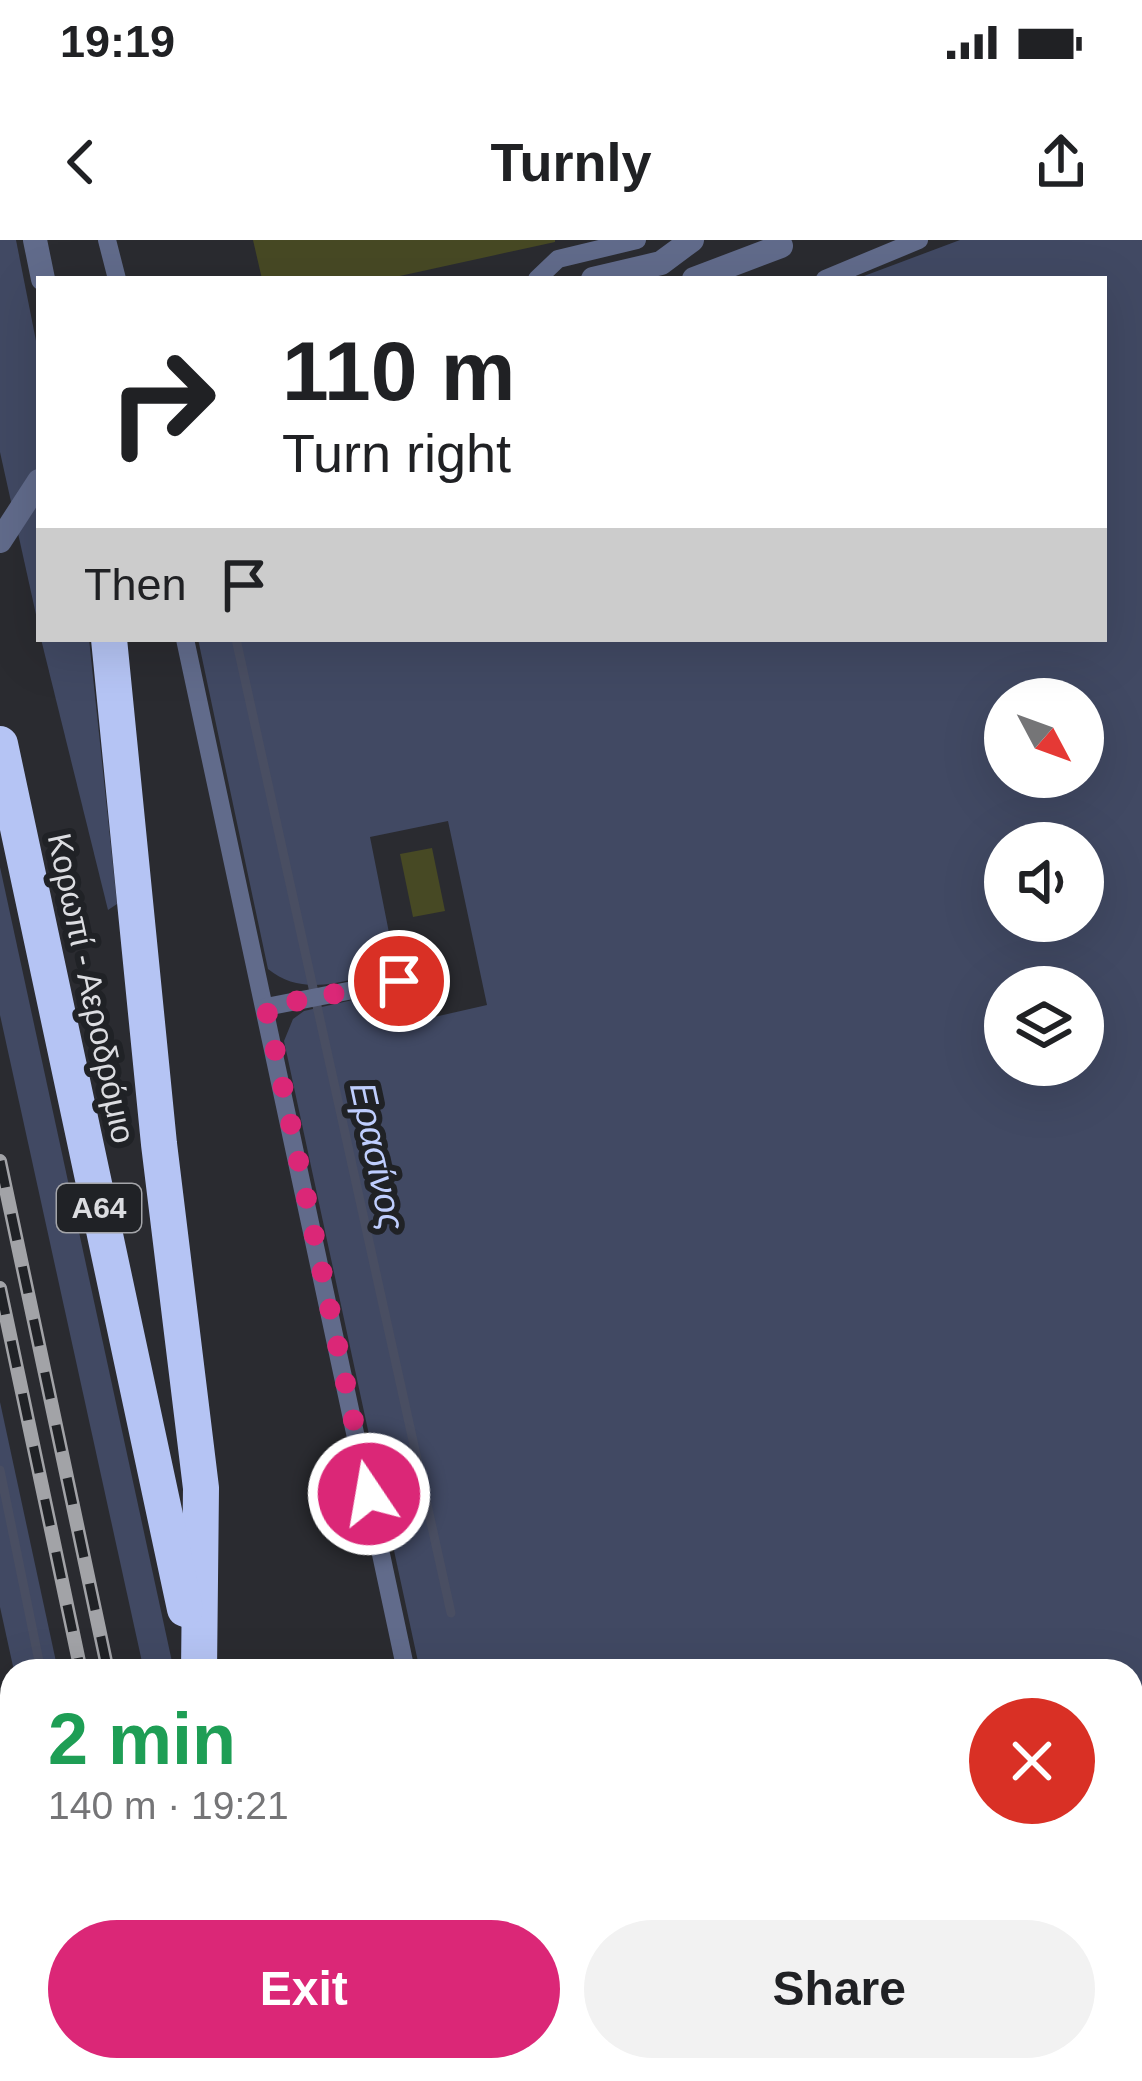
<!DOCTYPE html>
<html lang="en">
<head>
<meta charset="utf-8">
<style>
  body { margin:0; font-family:Helvetica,sans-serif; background:#f2f2f2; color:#202124; height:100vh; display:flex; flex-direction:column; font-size:45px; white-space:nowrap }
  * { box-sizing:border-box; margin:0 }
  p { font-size:39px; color:#757577 }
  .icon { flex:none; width:66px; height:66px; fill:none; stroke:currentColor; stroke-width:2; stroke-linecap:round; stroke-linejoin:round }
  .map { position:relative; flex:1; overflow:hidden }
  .panel { position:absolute; left:0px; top:1419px; width:1143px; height:423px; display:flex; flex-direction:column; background:#fff; border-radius:36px 36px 0 0; box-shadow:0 12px 48px #0002 }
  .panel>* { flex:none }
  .hud { position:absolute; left:36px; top:36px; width:1071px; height:366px; border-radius:0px; box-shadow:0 12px 48px #0002; background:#fff; color:#202124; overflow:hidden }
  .needle { width:78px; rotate:131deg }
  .fabs { position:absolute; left:984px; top:438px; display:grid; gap:24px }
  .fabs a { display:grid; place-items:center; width:120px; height:120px; border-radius:50%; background:#fff; box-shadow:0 12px 48px #0002; font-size:60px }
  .pin { position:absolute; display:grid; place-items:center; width:102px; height:102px; color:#fff; margin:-51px; border:6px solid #fff; border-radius:50%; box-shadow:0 3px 12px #0007 }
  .me { position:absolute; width:132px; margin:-66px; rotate:348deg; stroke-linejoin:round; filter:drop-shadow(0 0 9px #0008) }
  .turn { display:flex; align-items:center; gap:42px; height:252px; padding:0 48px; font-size:54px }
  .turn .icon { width:156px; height:156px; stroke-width:2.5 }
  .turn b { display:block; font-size:84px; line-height:102px }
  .then { display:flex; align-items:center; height:114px; padding:0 48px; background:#0003; gap:24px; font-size:45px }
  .round { display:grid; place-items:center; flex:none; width:126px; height:126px; border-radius:63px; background:#f2f2f2 }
  .summary { display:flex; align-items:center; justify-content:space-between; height:204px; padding:0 48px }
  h1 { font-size:72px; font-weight:800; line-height:90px; color:#1e9e55 }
  .primary-button { display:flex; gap:24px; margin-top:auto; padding:24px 48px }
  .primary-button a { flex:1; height:138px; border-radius:72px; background:#db2777; color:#fff; font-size:48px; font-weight:800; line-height:138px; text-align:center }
  .primary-button a+a { background:#f2f2f2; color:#202124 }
  .status { display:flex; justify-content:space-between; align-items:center; height:84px; padding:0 60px; background:#fff; direction:ltr }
  .status svg { height:33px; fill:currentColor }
  header { display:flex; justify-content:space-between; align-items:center; height:156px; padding:0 48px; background:#fff; font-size:54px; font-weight:800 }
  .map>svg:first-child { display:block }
  .green { fill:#414963; fill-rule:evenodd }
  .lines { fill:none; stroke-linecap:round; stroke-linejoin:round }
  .stream { stroke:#494e62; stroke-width:9 }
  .building { fill:#474924 }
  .lane { stroke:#616b8b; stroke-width:18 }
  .street { stroke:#616b8b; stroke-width:24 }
  .highway { stroke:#b5c4f4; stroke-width:36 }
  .rail-casing { stroke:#a2a3a7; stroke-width:14 }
  .rail { stroke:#202226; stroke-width:9; stroke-dasharray:27; stroke-linecap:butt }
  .route { stroke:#db2777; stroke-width:21; stroke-dasharray:0 37.8 }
  .labels { text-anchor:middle; stroke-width:12; stroke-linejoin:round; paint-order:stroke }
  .shield { fill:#202226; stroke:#a4a5a9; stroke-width:3 }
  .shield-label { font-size:30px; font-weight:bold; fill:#dcdde1 }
  .street-label { font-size:33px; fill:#dcdde1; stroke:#202226 }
  .water-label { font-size:36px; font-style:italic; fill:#bfcefe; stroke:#202226 }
</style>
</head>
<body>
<div class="status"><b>19:19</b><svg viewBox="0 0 49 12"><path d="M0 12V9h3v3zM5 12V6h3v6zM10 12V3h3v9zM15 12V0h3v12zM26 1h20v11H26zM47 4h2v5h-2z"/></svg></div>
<header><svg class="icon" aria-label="back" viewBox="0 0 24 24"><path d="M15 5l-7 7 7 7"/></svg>Turnly<svg class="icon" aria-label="share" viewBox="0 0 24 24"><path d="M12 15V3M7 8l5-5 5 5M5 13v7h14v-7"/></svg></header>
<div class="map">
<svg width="1142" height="1841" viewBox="0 0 1142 1841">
  <rect width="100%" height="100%" fill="#2a2b30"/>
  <g class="green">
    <polygon points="0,0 16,0 39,116 39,388 0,212"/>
    <path d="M960,0H1142V1841H505L502,1830H1131V1431H420L284,801L293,779L304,771L392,751L403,760L408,783L487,765L448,581L370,597L396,728C351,738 306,760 268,729L198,399H1104V39H856ZM1005,459H1083V537H1005ZM1005,603H1083V681H1005ZM1005,747H1083V825H1005Z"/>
    <polygon points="41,399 89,399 117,664 108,670"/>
    <polygon points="0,627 174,1431 144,1431 0,775"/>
    <polygon points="0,1162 58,1431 14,1431 0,1367"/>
  </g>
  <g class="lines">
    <g class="stream">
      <polyline points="236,399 451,1373"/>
      <polyline points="0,1230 41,1431"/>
      <polyline points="0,1728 12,1788"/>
      <polyline points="21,1830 23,1841"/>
      <polyline points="124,1830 127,1841"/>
    </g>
  </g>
  <g class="building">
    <polygon points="253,0 555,0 555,2 386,39 262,39"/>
    <polygon points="432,608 445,671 413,677 400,614"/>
  </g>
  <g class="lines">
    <g class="lane">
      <polyline points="107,0 117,39"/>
      <polyline points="537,39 558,19 637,0"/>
      <polyline points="825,39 919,0"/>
      <polyline points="185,399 406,1431"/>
      <polyline points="266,767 399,741"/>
      <polyline points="491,1830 493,1841"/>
    </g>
    <g class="street">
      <polyline points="35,0 43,39"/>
      <polyline points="593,39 661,23 692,0"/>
      <polyline points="694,39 781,6"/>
      <polyline points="0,301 39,241"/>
    </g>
    <g class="highway">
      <polyline points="109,399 159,904 201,1248 199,1431"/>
      <polyline points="0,504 185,1369"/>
      <polyline points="0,1491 12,1547"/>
      <polyline points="73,1830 75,1841"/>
      <polyline points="280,1830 282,1841"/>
    </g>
    <g class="rail-casing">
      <g id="rail">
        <polyline points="0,921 108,1431"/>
        <polyline points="0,1048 81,1431"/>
        <polyline points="165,1830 168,1841"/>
        <polyline points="192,1830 194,1841"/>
      </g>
    </g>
    <use href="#rail" class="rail"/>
  </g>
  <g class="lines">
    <polyline class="route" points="369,1254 266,767 399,741"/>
  </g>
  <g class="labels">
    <rect class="shield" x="57" y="944" width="84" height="48" rx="9"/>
    <g class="shield-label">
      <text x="99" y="978">Α64</text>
    </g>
    <g class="street-label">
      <text transform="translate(92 748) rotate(78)" y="12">Κορωπί - Αεροδρόμιο</text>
    </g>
    <g class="water-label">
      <text transform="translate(378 916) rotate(78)" y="13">Ερασίνος</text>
    </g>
  </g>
</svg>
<div class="fabs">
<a><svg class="needle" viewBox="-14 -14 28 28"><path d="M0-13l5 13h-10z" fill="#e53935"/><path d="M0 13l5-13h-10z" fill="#757577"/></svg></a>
<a><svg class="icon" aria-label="sound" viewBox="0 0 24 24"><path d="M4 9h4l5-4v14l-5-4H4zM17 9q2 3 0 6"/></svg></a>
<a><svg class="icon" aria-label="layers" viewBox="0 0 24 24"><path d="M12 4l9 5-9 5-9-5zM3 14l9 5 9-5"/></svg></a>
</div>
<div class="pin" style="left:399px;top:741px;background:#d93025"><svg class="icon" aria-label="arrive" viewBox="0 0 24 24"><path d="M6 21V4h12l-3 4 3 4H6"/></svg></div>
<svg class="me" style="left:369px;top:1254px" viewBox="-20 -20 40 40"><circle r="17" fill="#db2777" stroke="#fff" stroke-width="3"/><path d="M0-11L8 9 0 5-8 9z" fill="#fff"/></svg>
<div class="hud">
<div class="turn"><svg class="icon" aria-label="right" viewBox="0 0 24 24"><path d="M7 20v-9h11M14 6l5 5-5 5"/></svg><div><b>110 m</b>Turn right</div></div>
<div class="then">Then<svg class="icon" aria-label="arrive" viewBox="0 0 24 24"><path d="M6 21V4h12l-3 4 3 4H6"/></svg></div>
</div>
<section class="panel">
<div class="summary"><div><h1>2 min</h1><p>140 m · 19:21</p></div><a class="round" style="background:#d93025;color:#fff"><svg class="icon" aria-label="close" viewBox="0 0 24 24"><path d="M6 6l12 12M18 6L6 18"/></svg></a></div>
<div class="primary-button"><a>Exit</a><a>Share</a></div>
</section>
</div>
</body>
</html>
